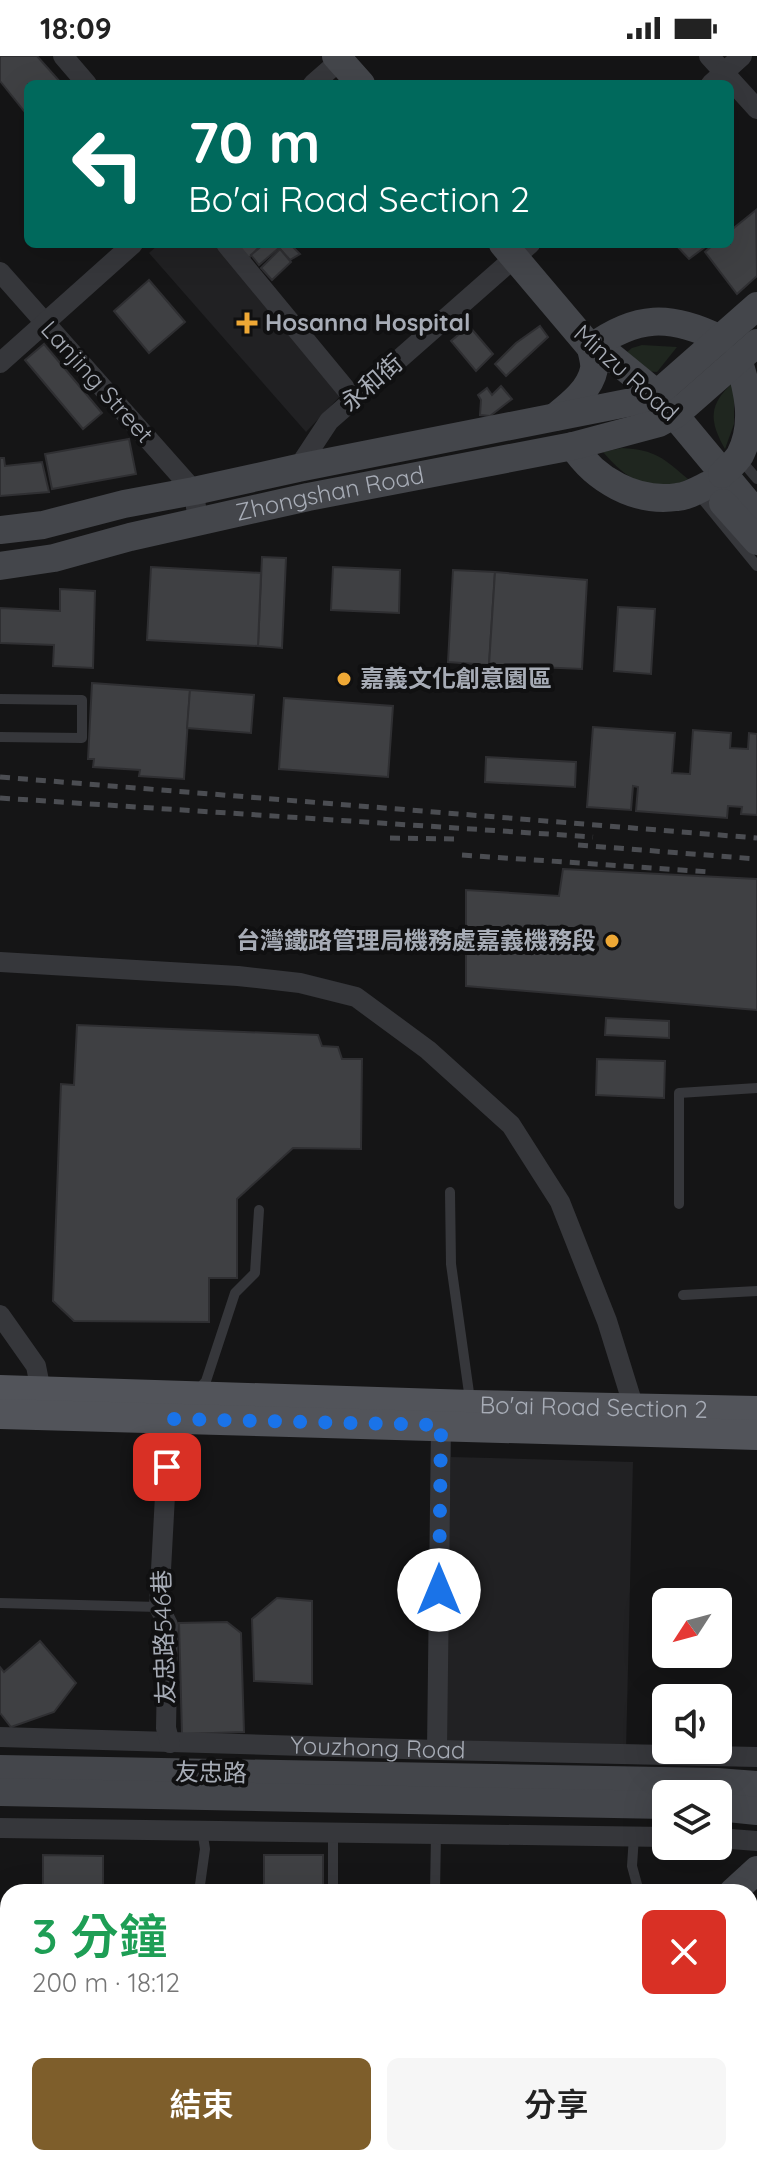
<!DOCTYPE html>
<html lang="zh-TW">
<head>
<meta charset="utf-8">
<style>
  body { margin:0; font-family:Quicksand,"Noto Sans TC",sans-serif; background:#f6f6f6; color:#222; height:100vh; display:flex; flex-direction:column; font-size:30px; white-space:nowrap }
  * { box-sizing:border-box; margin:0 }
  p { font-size:26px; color:#767676 }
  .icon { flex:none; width:44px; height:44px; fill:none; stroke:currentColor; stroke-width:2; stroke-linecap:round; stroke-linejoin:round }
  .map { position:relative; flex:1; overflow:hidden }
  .side { position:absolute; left:0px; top:1828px; width:758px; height:282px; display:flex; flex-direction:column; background:#fff; border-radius:24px 24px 0 0; box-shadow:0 8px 32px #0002 }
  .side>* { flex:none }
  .guide { position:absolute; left:24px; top:24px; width:710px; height:168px; border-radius:12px; box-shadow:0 8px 32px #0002; background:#00695c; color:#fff; overflow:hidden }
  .needle { width:52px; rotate:234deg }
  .tools { position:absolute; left:652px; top:1532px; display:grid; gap:16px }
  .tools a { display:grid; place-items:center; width:80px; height:80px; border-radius:12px; background:#fff; box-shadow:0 8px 32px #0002; font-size:40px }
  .pin { position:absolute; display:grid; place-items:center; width:68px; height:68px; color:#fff; margin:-34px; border-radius:16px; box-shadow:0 4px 12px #0006 }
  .me { position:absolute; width:88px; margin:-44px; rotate:0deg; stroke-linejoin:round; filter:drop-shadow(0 0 6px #0008) }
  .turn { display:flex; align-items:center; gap:28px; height:168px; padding:0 32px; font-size:36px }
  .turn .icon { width:104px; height:104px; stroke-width:2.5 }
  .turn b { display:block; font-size:56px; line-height:68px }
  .round { display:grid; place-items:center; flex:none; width:84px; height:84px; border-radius:12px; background:#f6f6f6 }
  .summary { display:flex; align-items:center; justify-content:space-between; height:136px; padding:0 32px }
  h1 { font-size:48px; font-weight:600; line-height:60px; color:#1e9e55 }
  .button { display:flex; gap:16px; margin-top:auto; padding:16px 32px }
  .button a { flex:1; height:92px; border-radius:12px; background:#7e5e2b; color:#fff; font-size:32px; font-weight:600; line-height:92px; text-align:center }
  .button a+a { background:#f6f6f6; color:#222 }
  .status { display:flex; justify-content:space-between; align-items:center; height:56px; padding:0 40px; background:#fff; direction:ltr }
  .status svg { height:22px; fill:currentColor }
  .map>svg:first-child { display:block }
  .built { fill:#212123 }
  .green { fill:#1f261f }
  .building { fill:#3f4043; stroke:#2f2f32; stroke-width:2 }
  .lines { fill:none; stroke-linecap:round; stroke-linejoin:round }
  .lane { stroke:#36373b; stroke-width:10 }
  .street { stroke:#36373b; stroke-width:20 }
  .secondary { stroke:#44464b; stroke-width:28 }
  .primary { stroke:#52545a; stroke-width:30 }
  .rail { stroke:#4b4d52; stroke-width:5; stroke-dasharray:10 8; stroke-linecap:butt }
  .route { stroke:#1a73e8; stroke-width:14; stroke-dasharray:0 25.2 }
  .poi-dot { fill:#eea835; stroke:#101011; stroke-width:3 }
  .labels { text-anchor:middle; stroke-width:8; stroke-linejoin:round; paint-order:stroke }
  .poi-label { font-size:24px; font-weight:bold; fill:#a7acb6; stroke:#101011; text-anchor:start }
  .street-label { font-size:24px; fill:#a7acb6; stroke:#101011 }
</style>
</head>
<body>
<div class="status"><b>18:09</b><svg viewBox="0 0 49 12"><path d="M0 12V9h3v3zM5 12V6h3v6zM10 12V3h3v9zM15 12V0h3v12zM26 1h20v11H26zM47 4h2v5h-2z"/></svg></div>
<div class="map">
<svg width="757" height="2109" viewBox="0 0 757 2109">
  <rect width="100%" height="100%" fill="#151516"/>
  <g class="built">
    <polygon points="159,188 217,188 343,337 306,376 149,197"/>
    <polygon points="451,1401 633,1406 626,1695 444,1690"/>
  </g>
  <g class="green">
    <polygon points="642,289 677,291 657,316 644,315 627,296 632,292"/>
    <path d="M734,326V368L725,393C709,365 708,348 734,326Z"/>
    <path d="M622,392C656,394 663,402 688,423L666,434C634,425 625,421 603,396Z"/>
  </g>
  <g class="building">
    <polygon points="0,0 37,0 62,28 28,28 28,60 0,25"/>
    <polygon points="756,154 757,220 737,238 705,196 714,188 730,188 730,175"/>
    <polygon points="236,188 262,188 248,203"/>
    <polygon points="264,188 290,188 300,198 290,204 279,192 259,209 251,199"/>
    <polygon points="675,188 709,188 689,203"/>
    <polygon points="280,193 291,206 272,224 261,212"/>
    <polygon points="149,224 185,266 149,297 114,255"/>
    <polygon points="469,270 493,298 476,315 451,285"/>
    <polygon points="540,270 548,281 506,320 495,308 516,287"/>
    <polygon points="44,288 102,357 83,373 25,304"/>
    <polygon points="501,330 512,343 490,360 480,359 481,344 478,339 487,332 492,339"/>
    <polygon points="129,383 136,418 52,433 45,398"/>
    <polygon points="0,402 4,402 5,410 42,406 49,436 0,440"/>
    <polygon points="262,501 286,502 282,592 258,590"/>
    <polygon points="151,511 261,517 258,590 147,584"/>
    <polygon points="333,511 400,514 399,557 331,554"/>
    <polygon points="453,514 495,516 489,609 448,606"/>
    <polygon points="495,516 587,524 582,613 489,609"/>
    <polygon points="60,533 95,535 93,612 53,610 54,589 0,587 0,552 60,555"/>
    <polygon points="618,551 655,553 651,618 614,615"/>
    <polygon points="92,627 190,634 184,723 139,720 140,714 93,711 94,703 88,703"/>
    <polygon points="190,634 254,639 251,677 187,672"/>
    <polygon points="284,642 393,650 388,721 279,713"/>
    <polygon points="593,671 675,677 672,717 690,718 693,674 731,677 730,692 748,693 749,677 757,678 757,759 741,758 742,751 728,750 727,762 636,755 638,731 633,730 631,754 587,751"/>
    <polygon points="486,701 576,706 575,731 485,726"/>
    <polygon points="563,813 757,823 757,954 466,930 466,834 559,840"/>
    <polygon points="606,962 669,965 669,982 605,979"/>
    <polygon points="77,969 318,979 322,990 338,991 342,1003 362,1003 361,1093 293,1092 237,1143 237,1222 209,1222 209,1266 74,1265 53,1245 61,1028 74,1029"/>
    <polygon points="597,1003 665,1005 664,1042 596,1039"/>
    <polygon points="277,1542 312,1545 312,1628 254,1625 252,1563"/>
    <polygon points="227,1566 241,1577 244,1676 182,1678 179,1567"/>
    <polygon points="40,1585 76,1627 54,1656 11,1671 0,1657 0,1611 4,1616"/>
    <polygon points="43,1799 103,1800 103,1836 43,1836"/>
    <rect x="264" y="1799" width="59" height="37"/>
    <rect x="750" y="1979" width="7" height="31"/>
    <polygon points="757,2046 757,2090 750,2090 750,2047"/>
    <polygon points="242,2102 286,2102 291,2107 290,2109 250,2109"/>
  </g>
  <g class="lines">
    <g class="lane">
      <polyline points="740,403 757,423"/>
      <polyline points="698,438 757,510"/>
      <polyline points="0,643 82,644 82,682 0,681"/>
      <polyline points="450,1136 451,1208 470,1344"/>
      <polyline points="679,1148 679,1037 757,1032"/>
      <polyline points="683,1239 757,1235"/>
      <polyline points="197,1335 206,1325 235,1237 255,1217 259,1154"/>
      <polyline points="0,1547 159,1551"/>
      <polyline points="634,1780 632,1810 639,1836"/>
      <polyline points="199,1836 205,1793 202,1774"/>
      <polyline points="333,1836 333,1776"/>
      <polyline points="435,1836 436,1778"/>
      <polyline points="750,1965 757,1965"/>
    </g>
    <g class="street">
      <polyline points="63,0 87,28"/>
      <polyline points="709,0 757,53"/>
      <polyline points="313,28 345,0"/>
      <polyline points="711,28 742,0"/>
      <polyline points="226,188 354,343"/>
      <polyline points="0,216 194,435 198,467"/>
      <polyline points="0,307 133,188"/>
      <polyline points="298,412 329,365 530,188"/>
      <polyline points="0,906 238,920 300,927 356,941 428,994 511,1069 560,1146 607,1265 634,1352"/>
      <polyline points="0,1259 36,1310 41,1335 40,1348"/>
      <path id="s1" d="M0,1681L437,1694L757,1701"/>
      <polyline points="170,1687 166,1672 168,1569 159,1551 168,1384 172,1363 178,1356"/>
      <polyline points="437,1694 441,1369"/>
      <polyline points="0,1772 666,1781"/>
      <polyline points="718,1782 757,1785"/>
      <polyline points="0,2027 8,2022"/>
      <polyline points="203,2102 208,2109"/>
    </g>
    <g class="secondary">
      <polyline points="336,0 361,28"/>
      <polyline points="503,188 591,292 613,302 657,338 757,458"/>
      <path d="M591,292C636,259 670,258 720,283"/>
      <path d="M555,361C570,349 590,334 594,313C595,307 592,298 591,292L600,303"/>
      <path d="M573,390C595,424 636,447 677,441C688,440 698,434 708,429"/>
      <path d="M722,418C728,412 736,406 740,399C756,368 748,334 738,303"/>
      <polyline points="723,447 757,485"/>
      <polyline points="0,474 43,469 124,448 194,435 298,412 637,345 657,338 757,250"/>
      <path id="s2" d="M0,510L54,502L130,481L308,441L573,390L659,367L676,358L757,287"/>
      <polyline points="0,1713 717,1726 757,1729"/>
      <polyline points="0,1736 666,1749"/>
      <polyline points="718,1751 757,1755"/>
      <polyline points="733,1836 757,1814"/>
      <polyline points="424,2109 432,2102"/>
    </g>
    <g class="primary">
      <path id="s3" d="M0,1334L471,1349L757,1355"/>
      <polyline points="0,1358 757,1379"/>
    </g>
    <g class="rail">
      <polyline points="0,721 757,782"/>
      <polyline points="0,742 593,781"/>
      <polyline points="390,782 458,783"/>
      <polyline points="578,789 757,803"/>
      <polyline points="462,799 711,816"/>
    </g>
  </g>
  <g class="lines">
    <polyline class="route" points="167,1411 172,1363 441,1369 439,1534"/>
  </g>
  <g class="poi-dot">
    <path d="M243 255h8v8h8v8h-8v8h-8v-8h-8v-8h8z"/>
    <circle cx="344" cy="623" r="8"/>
    <circle cx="612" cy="885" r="8"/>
  </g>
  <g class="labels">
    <g class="poi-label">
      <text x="265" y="275">Hosanna Hospital</text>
      <text x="360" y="631">嘉義文化創意園區</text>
      <text x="596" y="893" text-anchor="end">台灣鐵路管理局機務處嘉義機務段</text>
    </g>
    <g class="street-label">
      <text transform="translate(626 317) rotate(42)" y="8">Minzu Road</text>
      <text transform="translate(97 326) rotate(48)" y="8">Lanjing Street</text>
      <text transform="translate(372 327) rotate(-41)" y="8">永和街</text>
      <text dy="8" stroke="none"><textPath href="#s2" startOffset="338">Zhongshan Road</textPath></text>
      <text dy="8" stroke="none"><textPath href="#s3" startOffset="594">Bo'ai Road Section 2</textPath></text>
      <text transform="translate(164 1581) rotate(-92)" y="8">友忠路546巷</text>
      <text dy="8" stroke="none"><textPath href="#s1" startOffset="378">Youzhong Road</textPath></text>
      <text transform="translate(211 1717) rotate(1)" y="8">友忠路</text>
    </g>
  </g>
</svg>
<div class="tools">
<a><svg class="needle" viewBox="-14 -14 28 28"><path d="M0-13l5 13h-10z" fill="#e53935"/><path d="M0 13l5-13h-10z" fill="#767676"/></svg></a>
<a><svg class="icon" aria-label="sound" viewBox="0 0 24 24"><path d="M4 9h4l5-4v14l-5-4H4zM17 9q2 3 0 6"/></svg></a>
<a><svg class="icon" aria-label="layers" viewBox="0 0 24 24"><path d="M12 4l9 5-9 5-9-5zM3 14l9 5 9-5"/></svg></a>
</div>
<div class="pin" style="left:167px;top:1411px;background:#d93025"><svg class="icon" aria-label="arrive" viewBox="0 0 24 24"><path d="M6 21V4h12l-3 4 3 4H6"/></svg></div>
<svg class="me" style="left:439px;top:1534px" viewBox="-20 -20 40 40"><circle r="19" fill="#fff"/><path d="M0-13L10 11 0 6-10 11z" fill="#1a73e8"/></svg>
<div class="guide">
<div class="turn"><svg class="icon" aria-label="left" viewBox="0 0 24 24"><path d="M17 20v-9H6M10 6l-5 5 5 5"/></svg><div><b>70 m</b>Bo'ai Road Section 2</div></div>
</div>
<section class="side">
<div class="summary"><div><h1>3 分鐘</h1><p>200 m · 18:12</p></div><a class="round" style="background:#d93025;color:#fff"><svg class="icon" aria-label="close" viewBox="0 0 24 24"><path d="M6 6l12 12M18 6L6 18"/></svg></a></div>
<div class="button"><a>結束</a><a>分享</a></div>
</section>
</div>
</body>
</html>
